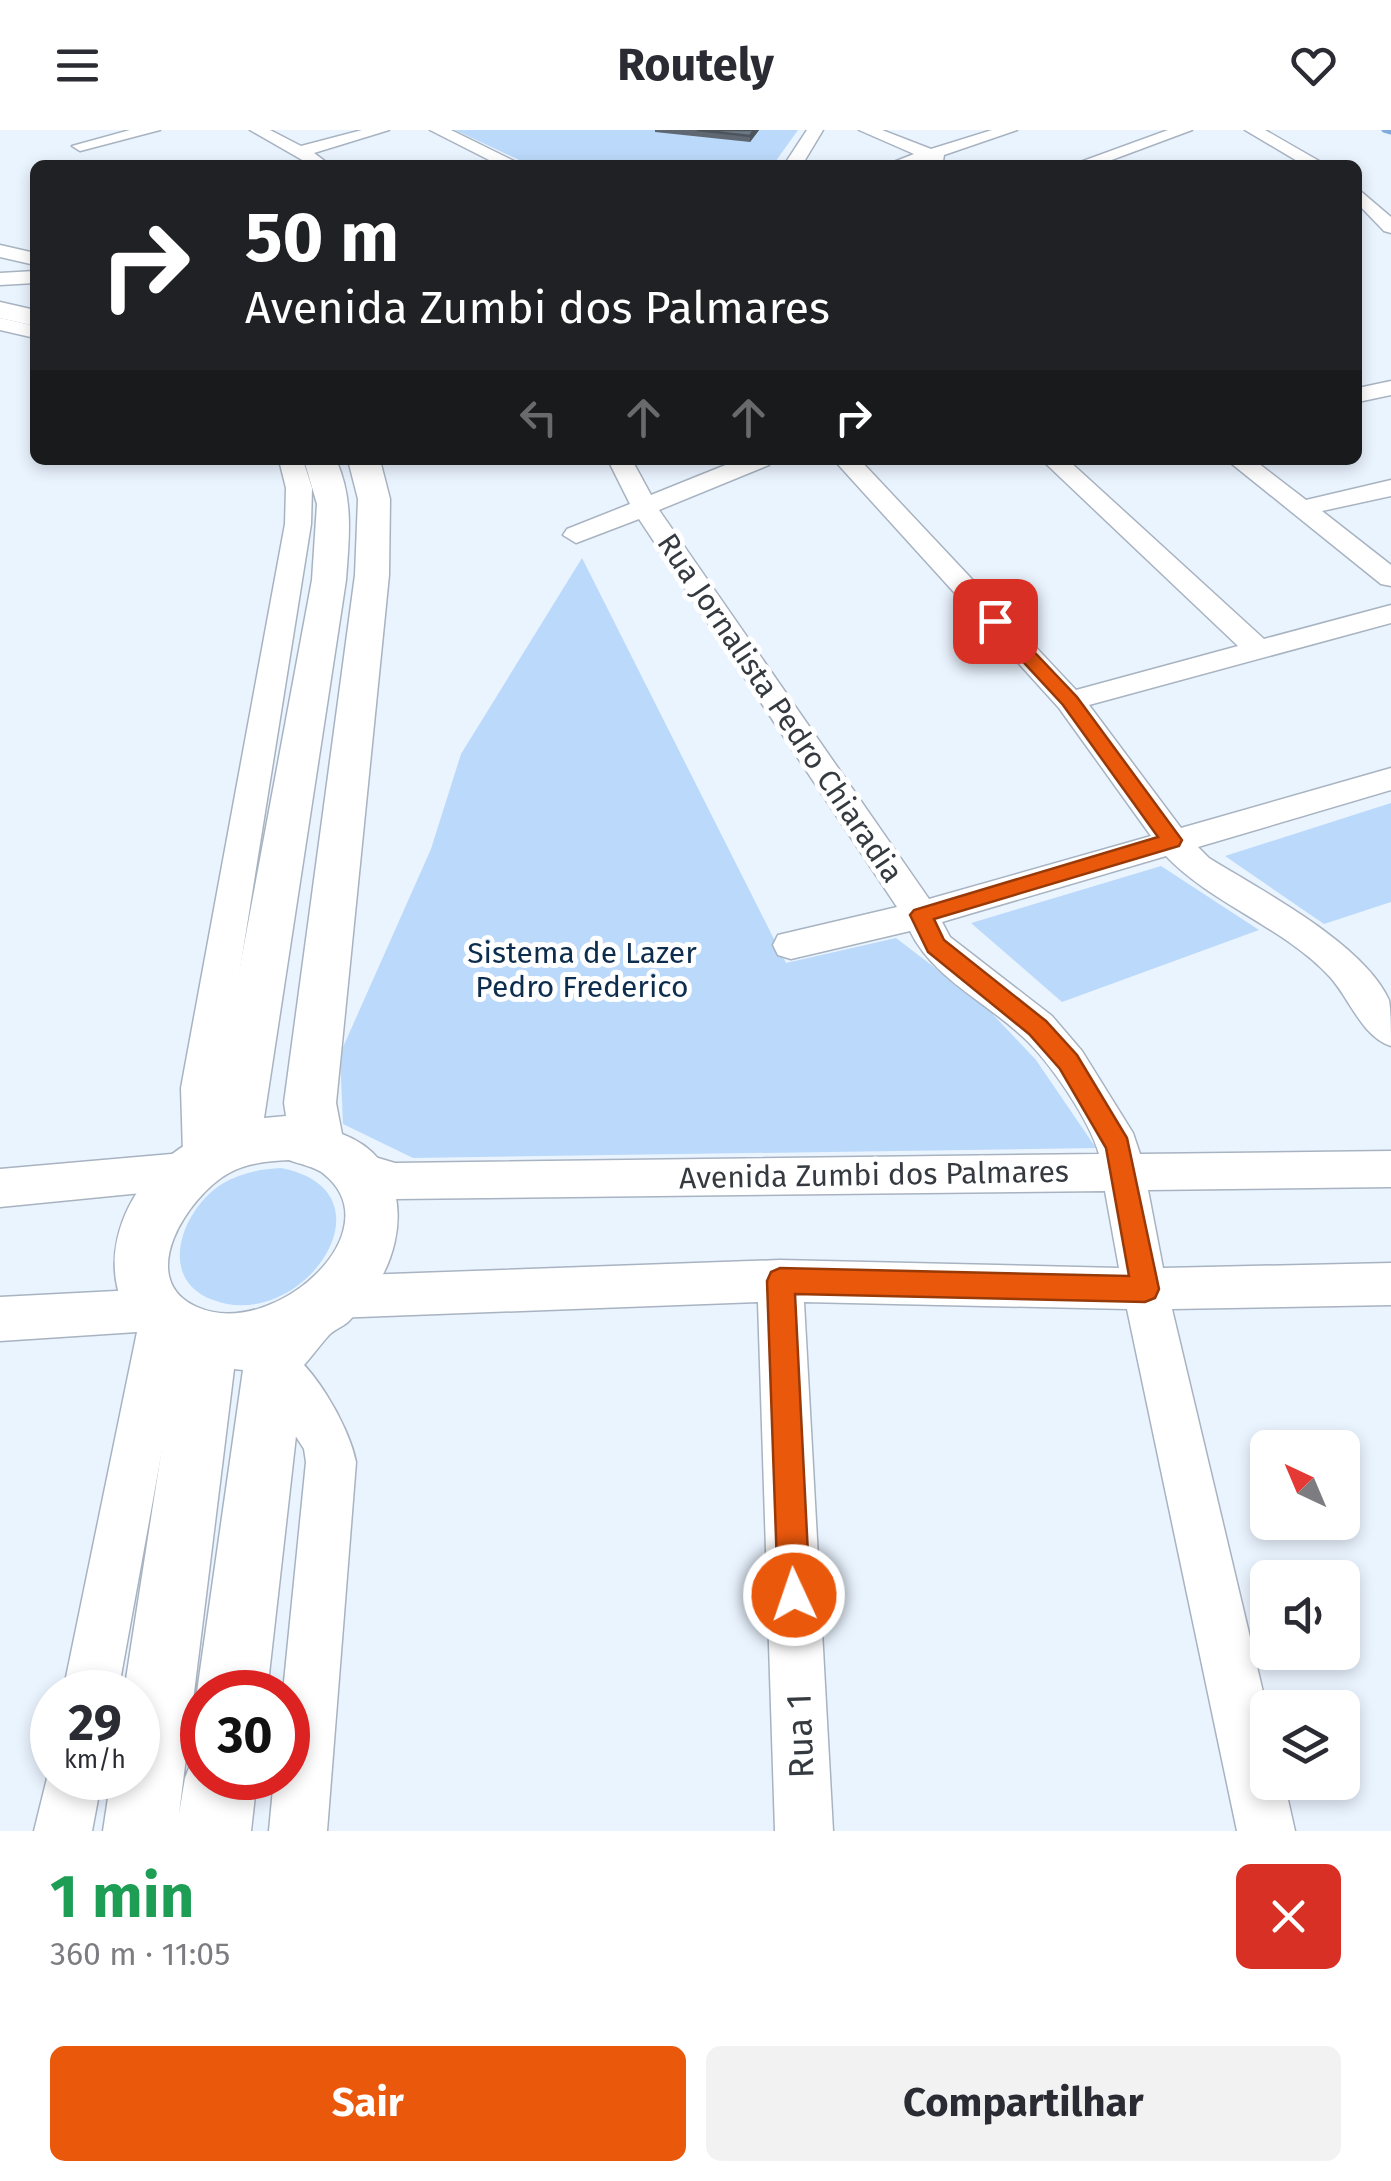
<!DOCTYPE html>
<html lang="pt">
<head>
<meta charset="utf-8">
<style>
  body { margin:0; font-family:"Fira Sans",sans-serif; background:#f2f2f3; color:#2b2b33; height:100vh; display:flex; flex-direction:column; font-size:38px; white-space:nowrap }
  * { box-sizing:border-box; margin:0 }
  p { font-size:32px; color:#7c7c81 }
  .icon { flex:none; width:55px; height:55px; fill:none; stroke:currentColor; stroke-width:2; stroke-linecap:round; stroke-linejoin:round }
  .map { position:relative; height:1701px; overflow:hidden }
  .details { display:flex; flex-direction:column; background:#fff; flex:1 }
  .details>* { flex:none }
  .hud { position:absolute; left:30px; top:30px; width:1332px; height:305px; border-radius:15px; box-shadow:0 5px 15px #0003; background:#202124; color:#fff; overflow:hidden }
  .needle { width:65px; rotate:316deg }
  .tools { position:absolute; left:1250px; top:1300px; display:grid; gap:20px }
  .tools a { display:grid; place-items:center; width:110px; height:110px; border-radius:15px; background:#fff; box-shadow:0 5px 15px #0003; font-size:50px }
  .speed { position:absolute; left:30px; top:1540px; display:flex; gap:20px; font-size:50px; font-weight:700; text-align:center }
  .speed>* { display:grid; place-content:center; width:130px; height:130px; border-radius:50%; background:#fff; box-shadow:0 5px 15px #0003; line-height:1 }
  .speed small { font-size:25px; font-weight:400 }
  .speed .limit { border:15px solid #d22; background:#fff; color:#111 }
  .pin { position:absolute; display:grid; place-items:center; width:85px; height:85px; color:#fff; margin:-42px; border-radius:20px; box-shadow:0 5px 15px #0006 }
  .me { position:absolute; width:110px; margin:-55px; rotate:357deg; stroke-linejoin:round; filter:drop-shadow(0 0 8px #0008) }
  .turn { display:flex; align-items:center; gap:35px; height:210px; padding:0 50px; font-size:45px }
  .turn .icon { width:130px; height:130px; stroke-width:2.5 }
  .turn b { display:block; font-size:70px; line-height:85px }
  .lanes { display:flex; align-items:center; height:95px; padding:0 50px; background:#0003; justify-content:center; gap:50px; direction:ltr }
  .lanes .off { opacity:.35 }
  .round { display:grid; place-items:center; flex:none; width:105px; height:105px; border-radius:15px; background:#f2f2f3 }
  .head { display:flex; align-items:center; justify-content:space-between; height:170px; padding:0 50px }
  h1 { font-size:60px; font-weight:700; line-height:75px; color:#1e9e55 }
  .button { display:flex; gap:20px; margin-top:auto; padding:20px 50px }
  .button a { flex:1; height:115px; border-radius:15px; background:#ea580c; color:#fff; font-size:40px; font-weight:700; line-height:115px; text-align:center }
  .button a+a { background:#f2f2f3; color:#2b2b33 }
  header { display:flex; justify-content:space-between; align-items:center; height:130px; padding:0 50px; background:#fff; font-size:45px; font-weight:700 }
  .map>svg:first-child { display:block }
  .green { fill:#bbd9fa }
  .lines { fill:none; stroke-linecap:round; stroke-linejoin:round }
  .stream { stroke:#7facdd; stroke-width:5 }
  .minor-casing { stroke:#a8b3c1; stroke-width:3 }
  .major-casing { stroke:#a8b3c1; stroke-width:3 }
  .minor { fill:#fff; fill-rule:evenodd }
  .major { fill:#fff; fill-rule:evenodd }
  .wall { fill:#5e6772 }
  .shaded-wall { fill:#4c545c }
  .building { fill:#6d7884; stroke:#4c545c; stroke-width:2.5 }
  .route { fill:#ea580c; stroke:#983908; stroke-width:2.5 }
  .labels { text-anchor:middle; stroke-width:10; stroke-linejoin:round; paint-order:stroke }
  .street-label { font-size:30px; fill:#353a40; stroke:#fff }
  .park-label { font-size:30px; fill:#0c2d4d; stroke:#fff }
  .near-street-label { font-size:35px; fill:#353a40; stroke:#fff }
</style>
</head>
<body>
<header><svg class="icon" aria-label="menu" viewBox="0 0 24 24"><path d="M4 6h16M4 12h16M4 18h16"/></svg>Routely<svg class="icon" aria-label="heart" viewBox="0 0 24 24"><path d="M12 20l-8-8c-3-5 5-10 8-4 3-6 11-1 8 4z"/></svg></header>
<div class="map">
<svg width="1391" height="1701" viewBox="0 0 1391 1701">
  <rect width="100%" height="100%" fill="#eaf4ff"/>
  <g class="green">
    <polygon points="455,0 798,0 773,35 530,35"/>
    <polygon points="582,428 786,833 896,808 985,876 1036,930 1096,1018 413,1028 343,994 340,924 431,719 461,624"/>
    <polygon points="1391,673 1391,772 1324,794 1225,726"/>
    <polygon points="1161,736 1259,800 1062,872 971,793"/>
    <path d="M281,1038C400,1061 303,1204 213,1170C155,1149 183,1078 222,1054C240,1043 260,1039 281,1038Z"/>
  </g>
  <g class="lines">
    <polyline class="stream" points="1384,0 1391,2"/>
    <g class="minor-casing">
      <g id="minor">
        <polygon points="130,0 160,0 80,21 72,16"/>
        <polygon points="250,0 270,0 301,16 362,0 389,0 314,23 330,35 311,35"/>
        <polygon points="430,0 451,0 522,35 499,35"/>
        <polygon points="807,0 823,0 802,35 784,35"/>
        <polygon points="859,0 882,0 931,19 992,0 1017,0 944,25 943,31 886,35 914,24"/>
        <polygon points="1168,0 1192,0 1098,35 1072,35"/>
        <polygon points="1245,0 1265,0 1326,35 1304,35"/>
        <polygon points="1358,59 1391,87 1391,103 1384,101 1358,74"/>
        <polygon points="0,115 35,123 35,135 0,127"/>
        <polygon points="35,141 35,153 0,155 0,143"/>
        <polygon points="0,188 35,196 35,208 0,200"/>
        <polygon points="1391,251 1391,265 1358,272 1358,258"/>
        <path d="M279,330H303L312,358L311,394L221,958C223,1000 239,1041 192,1058L0,1077V1039L183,1023L181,958L285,394L286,358Z"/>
        <path d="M608,330H632L651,365L738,330H772L769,335L659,380L929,769L1151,706L1059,578L834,330H860L1076,560L1238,516L1042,330H1068L1264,509L1391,475V493L1089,575L1181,698L1391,638V660L1198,717L1209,728C1262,761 1363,813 1389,870C1391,882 1391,903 1391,916C1362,907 1350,869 1330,847C1284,797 1213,775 1166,726L942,792L950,807L1052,886L1082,921L1133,1003L1140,1024L1391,1021V1057L1148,1060L1163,1138L1391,1133V1175L1172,1179L1268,1583V1652H1284L1295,1701H1237L1127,1179L804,1172L833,1701H775L758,1172L334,1188L318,1182L311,1167L318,1152L334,1146L780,1130L1119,1138L1105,1061L395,1069L343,1053L337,1040L343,1027L358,1022L395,1033L1099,1024C1089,989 1050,932 1023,907C986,872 933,848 910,801L791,829L778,825L773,815L778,805L897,777L639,389L576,413L563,405L567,399L630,374Z"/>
        <polygon points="1227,330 1254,330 1306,370 1391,350 1391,366 1322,381 1391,435 1391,456 1381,454"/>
        <polygon points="155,1159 171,1165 186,1188 118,1562 63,1562 137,1202 0,1211 0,1167"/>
        <path d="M274,1212C310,1227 349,1295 356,1332L327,1701H269L274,1648H288V1562H283L306,1332L304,1319L250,1235L257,1219Z"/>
        <polygon points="52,1628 52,1648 102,1648 92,1701 34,1701"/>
      </g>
    </g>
    <g class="major-casing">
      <g id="major">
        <polygon points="0,172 35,180 35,196 0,188"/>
        <path d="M304,330H336C354,369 349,408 346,450L264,988L286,986L284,973L355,445L358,369L348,330H380L390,369L389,445L336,973L342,1004C407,1028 410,1102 377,1155C370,1167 358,1182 348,1192C342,1197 334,1200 329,1205C320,1215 312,1226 304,1235L267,1562H202V1575L197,1562L243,1240L234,1239L179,1684L185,1648L195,1622L202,1619V1648H257L251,1701H103L111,1648H138V1562H124L176,1227C70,1174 115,1040 209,1003L312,450L317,374ZM289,1030C299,1034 316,1037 324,1044C395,1101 273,1211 197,1177C133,1149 189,1065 229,1043C247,1033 269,1031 289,1030Z"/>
      </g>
    </g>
    <use href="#minor" class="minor"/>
    <use href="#major" class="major"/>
  </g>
  <polygon class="wall" points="655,0 759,0 750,12 655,2"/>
  <polygon class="shaded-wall" points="754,0 759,0 750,12 750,6"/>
  <polygon class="building" points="697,0 754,0 750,6"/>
  <polygon class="route" points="995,486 1001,487 1077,567 1182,710 1179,716 934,789 944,810 1046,891 1077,925 1127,1008 1159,1159 1155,1168 1145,1172 795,1164 810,1465 805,1477 794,1481 783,1477 778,1465 767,1151 771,1142 780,1138 1129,1146 1106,1018 1060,939 1029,904 928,822 910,785 914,780 1158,707 1063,575 989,495 989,487"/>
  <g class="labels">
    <g class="street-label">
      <text transform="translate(780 578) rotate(56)" y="10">Rua Jornalista Pedro Chiaradia</text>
      <text transform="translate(874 1045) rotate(-1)" y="10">Avenida Zumbi dos Palmares</text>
    </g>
    <g class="park-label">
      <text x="582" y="833">Sistema de Lazer<tspan x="582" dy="34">Pedro Frederico</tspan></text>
    </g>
    <g class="near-street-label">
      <text transform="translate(800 1606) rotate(-92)" y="12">Rua 1</text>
    </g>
  </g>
</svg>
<div class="tools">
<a><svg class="needle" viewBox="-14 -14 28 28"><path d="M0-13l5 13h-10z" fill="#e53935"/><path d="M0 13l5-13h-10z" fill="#7c7c81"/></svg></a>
<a><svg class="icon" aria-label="sound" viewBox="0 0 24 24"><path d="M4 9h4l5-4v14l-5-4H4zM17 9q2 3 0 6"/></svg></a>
<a><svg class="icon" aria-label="layers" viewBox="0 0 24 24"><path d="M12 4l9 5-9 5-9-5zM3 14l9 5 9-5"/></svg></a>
</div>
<div class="speed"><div>29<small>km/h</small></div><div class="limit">30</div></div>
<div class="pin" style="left:995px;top:491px;background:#d93025"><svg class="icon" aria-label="arrive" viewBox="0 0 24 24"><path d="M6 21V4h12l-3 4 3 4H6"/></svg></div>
<svg class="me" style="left:794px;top:1465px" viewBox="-20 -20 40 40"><circle r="17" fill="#ea580c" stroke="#fff" stroke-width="3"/><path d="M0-11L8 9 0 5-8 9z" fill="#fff"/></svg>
<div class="hud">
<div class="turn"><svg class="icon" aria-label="right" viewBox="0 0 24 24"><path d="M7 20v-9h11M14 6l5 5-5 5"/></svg><div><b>50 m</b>Avenida Zumbi dos Palmares</div></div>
<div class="lanes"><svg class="icon off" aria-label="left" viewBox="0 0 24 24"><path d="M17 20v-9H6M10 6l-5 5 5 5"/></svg><svg class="icon off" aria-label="ahead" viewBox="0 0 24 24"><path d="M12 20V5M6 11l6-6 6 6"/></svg><svg class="icon off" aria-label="ahead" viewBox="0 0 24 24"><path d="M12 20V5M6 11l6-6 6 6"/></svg><svg class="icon" aria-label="right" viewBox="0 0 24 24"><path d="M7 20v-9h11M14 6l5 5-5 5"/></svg></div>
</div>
</div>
<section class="details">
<div class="head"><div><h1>1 min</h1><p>360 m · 11:05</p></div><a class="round" style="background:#d93025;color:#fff"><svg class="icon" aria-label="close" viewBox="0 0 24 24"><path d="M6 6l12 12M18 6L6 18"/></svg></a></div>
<div class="button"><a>Sair</a><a>Compartilhar</a></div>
</section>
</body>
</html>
